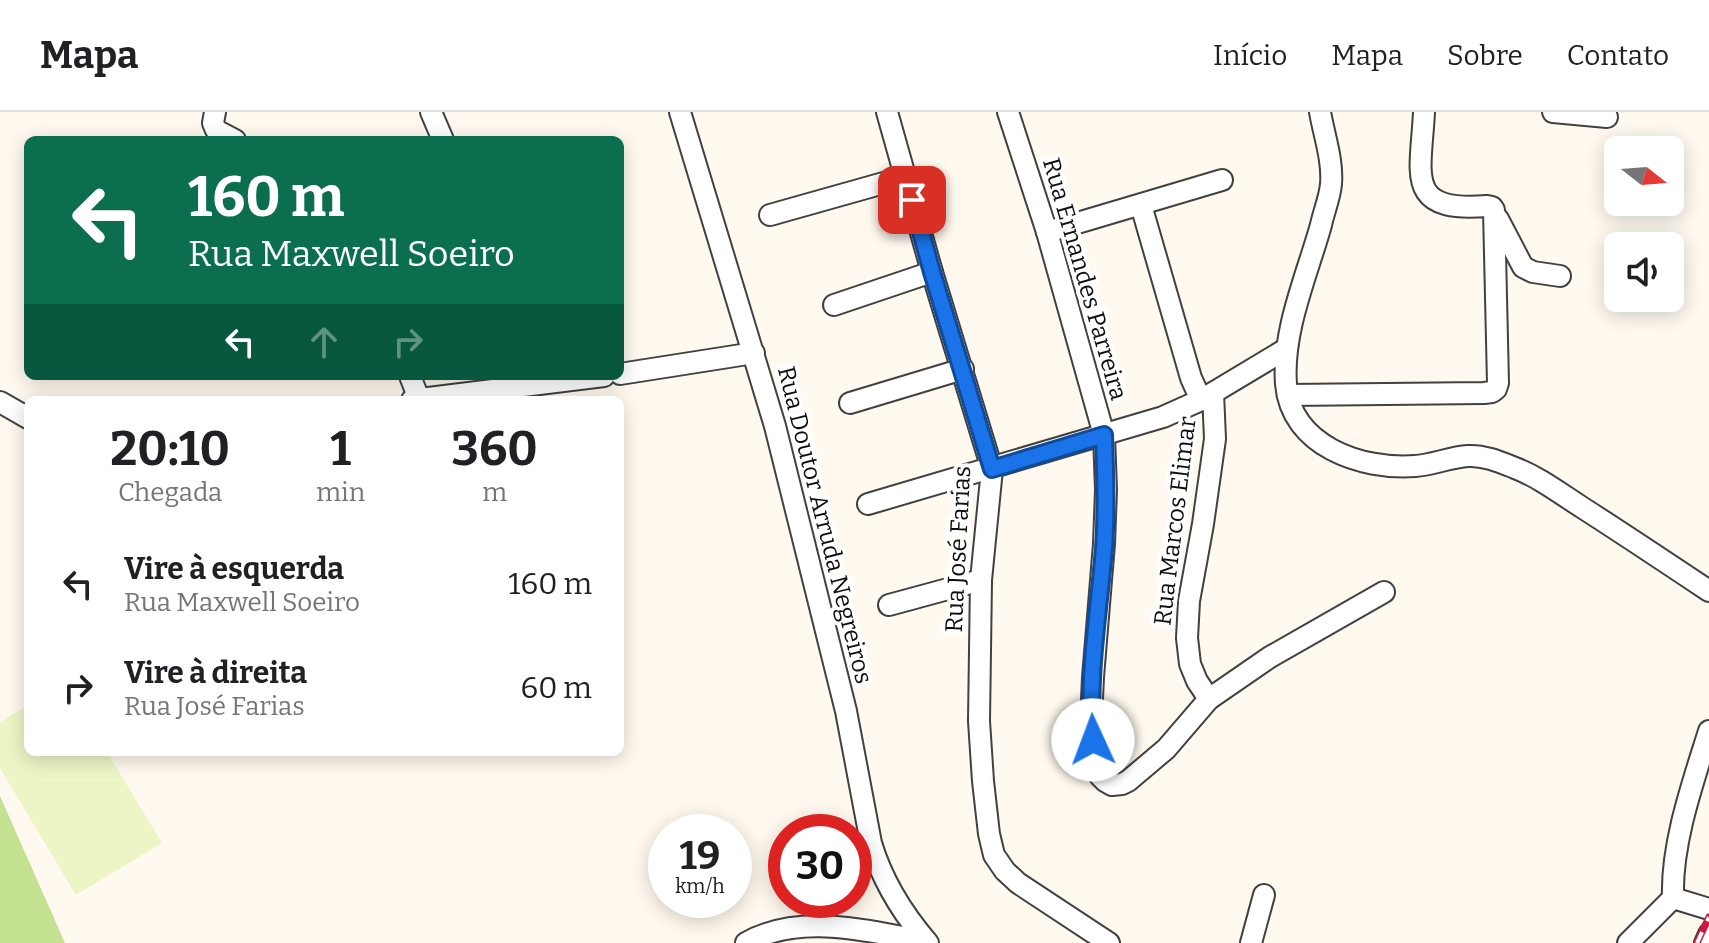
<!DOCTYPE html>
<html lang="pt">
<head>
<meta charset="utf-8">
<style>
  body { margin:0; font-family:Bitter,serif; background:#f6f6f6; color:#202124; height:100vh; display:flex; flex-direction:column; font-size:30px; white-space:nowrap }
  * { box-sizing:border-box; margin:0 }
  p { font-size:26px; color:#757577 }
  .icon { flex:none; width:44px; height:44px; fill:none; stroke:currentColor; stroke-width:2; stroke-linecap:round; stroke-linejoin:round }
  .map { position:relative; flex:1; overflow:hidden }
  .drawer { position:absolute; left:24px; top:284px; width:600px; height:360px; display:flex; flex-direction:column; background:#fff; border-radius:12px; box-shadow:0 4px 20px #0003 }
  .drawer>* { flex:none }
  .top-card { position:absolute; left:24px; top:24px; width:600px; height:244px; border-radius:12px; box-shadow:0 4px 20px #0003; background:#0b6e4f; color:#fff; overflow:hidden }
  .needle { width:52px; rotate:107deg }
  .buttons { position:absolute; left:1604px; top:24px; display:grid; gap:16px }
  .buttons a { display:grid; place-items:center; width:80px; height:80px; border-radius:12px; background:#fff; box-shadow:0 4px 20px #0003; font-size:40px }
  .speed { position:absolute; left:648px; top:702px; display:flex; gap:16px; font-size:40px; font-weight:700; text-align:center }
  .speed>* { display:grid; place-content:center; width:104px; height:104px; border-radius:50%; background:#fff; box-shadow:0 4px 20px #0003; line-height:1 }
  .speed small { font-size:20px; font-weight:400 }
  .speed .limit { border:12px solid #d22; background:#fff; color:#111 }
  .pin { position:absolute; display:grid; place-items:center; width:68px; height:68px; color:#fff; margin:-34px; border-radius:16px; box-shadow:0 4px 12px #0006 }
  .me { position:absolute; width:88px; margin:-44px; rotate:358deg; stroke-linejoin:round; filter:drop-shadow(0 0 6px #0008) }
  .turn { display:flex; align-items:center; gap:28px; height:168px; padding:0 32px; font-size:36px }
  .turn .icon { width:104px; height:104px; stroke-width:2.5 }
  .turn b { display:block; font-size:56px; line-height:68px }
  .lanes { display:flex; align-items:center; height:76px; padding:0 32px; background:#0003; justify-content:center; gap:40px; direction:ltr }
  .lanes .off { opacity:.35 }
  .eta { display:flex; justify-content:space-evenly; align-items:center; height:136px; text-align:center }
  .eta b { font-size:48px; font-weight:700; line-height:56px }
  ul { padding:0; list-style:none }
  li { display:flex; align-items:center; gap:24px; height:104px; padding:0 32px }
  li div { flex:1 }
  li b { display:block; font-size:30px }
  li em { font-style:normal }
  header { display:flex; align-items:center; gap:48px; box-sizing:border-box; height:112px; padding:0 40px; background:#fff; border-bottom:2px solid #e0e0e0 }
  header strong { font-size:38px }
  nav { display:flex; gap:44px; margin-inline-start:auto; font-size:28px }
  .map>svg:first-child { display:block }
  .forest { fill:#c3e191 }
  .pitch { fill:#edf5c6 }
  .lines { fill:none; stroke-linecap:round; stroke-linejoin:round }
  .minor-casing { stroke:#414141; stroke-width:24 }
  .minor { stroke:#fff; stroke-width:20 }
  .rail-casing { stroke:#ce163f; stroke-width:7 }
  .rail { stroke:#fff; stroke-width:4; stroke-dasharray:12; stroke-linecap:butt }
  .route-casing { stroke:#114b97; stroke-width:20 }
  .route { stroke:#1a73e8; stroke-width:14 }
  .labels { text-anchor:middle; stroke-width:8; stroke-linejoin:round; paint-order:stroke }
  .street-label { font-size:24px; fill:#0e0e0e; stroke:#fff }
</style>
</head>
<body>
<header>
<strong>Mapa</strong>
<nav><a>Início</a><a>Mapa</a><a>Sobre</a><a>Contato</a></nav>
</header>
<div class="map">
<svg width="1709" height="831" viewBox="0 0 1709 831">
  <rect width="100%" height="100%" fill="#fff9ef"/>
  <polygon class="forest" points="0,684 65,831 0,831"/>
  <polygon class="pitch" points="28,593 28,640 107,640 162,731 76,783 0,656 0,610"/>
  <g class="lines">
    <g class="minor-casing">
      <g id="minor">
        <polyline points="215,0 213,11 216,18 235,28"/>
        <polyline points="431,0 443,28"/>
        <path d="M680,0L775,314L846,599L871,731C882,768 903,802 928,831"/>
        <polyline points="887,0 932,160 992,357 981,468 979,609 983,669 989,722 994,743 1005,759 1018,771 1109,831"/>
        <polyline points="1008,0 1047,120 1104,323 1106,378 1104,432 1093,565 1091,609 1095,648 1100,664 1105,669 1112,673 1122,672 1128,669 1166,637 1209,587 1270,545 1384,480"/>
        <path d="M1320,0C1324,23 1333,48 1331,72C1330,85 1324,99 1321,113C1307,163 1282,219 1286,272C1291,334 1361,358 1415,354C1433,353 1450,345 1468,344C1484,343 1500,350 1515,356C1539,365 1561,382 1583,396C1625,423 1667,451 1709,479"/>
        <polyline points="1553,0 1607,5"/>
        <polyline points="1141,93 1191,266 1201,288"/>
        <polyline points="770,103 905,65"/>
        <polyline points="1498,107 1523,155 1533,160 1560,164"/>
        <polyline points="1047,120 1222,68"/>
        <polyline points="834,193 932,160"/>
        <polyline points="620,262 754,241"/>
        <polyline points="410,264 419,287"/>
        <path d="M1288,283L1484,281L1492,280L1496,277L1498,271L1494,98L1492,95L1487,94C1404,101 1421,62 1424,0"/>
        <polyline points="412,288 604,264"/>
        <polyline points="0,290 28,306"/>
        <polyline points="850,291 963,257"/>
        <polyline points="868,392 1163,305 1201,288 1286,237"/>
        <polyline points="889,493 981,468"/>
        <polyline points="1209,587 1197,569 1190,552 1187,526 1189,489 1203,412 1215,327 1213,281"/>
        <path d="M1673,786C1671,732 1693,670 1709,619"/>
        <polyline points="1673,786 1709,797"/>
        <path d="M746,831C800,800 869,820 926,829"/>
        <polyline points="1251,831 1264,783"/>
        <polyline points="1628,831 1673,786"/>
        <polyline points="1705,831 1709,822"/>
      </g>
    </g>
    <use href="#minor" class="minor"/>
    <g class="rail-casing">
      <polyline id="rail" points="1697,831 1709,805"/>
    </g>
    <use href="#rail" class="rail"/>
  </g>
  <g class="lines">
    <g class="route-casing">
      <path id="route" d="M912,88L932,160L992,357L1104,323C1105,361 1107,398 1104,436C1099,499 1087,565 1093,628"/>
    </g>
    <use href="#route" class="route"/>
  </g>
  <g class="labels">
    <g class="street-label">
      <text transform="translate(1085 167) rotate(74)" y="8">Rua Ernandes Parreira</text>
      <text transform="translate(1175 409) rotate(-83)" y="8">Rua Marcos Elimar</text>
      <text transform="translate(825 413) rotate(76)" y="8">Rua Doutor Arruda Negreiros</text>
      <text transform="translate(958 437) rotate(-87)" y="8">Rua José Farias</text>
    </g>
  </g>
</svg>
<div class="buttons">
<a><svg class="needle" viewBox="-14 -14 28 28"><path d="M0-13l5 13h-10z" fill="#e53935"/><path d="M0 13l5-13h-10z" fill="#757577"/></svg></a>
<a><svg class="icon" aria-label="sound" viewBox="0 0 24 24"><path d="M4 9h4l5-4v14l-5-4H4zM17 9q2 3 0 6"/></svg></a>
</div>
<div class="speed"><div>19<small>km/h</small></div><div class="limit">30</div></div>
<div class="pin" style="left:912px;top:88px;background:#d93025"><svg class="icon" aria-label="arrive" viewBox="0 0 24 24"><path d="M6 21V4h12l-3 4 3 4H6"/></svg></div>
<svg class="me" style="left:1093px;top:628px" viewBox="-20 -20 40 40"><circle r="19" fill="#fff"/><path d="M0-13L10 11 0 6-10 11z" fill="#1a73e8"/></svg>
<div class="top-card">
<div class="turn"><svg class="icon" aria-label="left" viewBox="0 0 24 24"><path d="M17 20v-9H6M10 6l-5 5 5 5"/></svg><div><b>160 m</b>Rua Maxwell Soeiro</div></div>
<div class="lanes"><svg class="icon" aria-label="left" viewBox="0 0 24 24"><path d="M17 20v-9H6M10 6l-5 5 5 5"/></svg><svg class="icon off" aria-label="ahead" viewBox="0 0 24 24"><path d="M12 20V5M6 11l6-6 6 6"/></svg><svg class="icon off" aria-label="right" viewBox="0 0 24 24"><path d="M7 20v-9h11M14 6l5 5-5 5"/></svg></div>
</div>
<section class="drawer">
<div class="eta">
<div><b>20:10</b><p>Chegada</p></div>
<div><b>1</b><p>min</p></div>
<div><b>360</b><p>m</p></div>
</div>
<ul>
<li><svg class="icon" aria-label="left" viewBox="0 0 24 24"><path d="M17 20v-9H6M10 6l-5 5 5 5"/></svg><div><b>Vire à esquerda</b><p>Rua Maxwell Soeiro</p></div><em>160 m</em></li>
<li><svg class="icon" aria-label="right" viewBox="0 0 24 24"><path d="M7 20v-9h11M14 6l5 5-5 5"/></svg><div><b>Vire à direita</b><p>Rua José Farias</p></div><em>60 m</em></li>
</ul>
</section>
</div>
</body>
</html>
